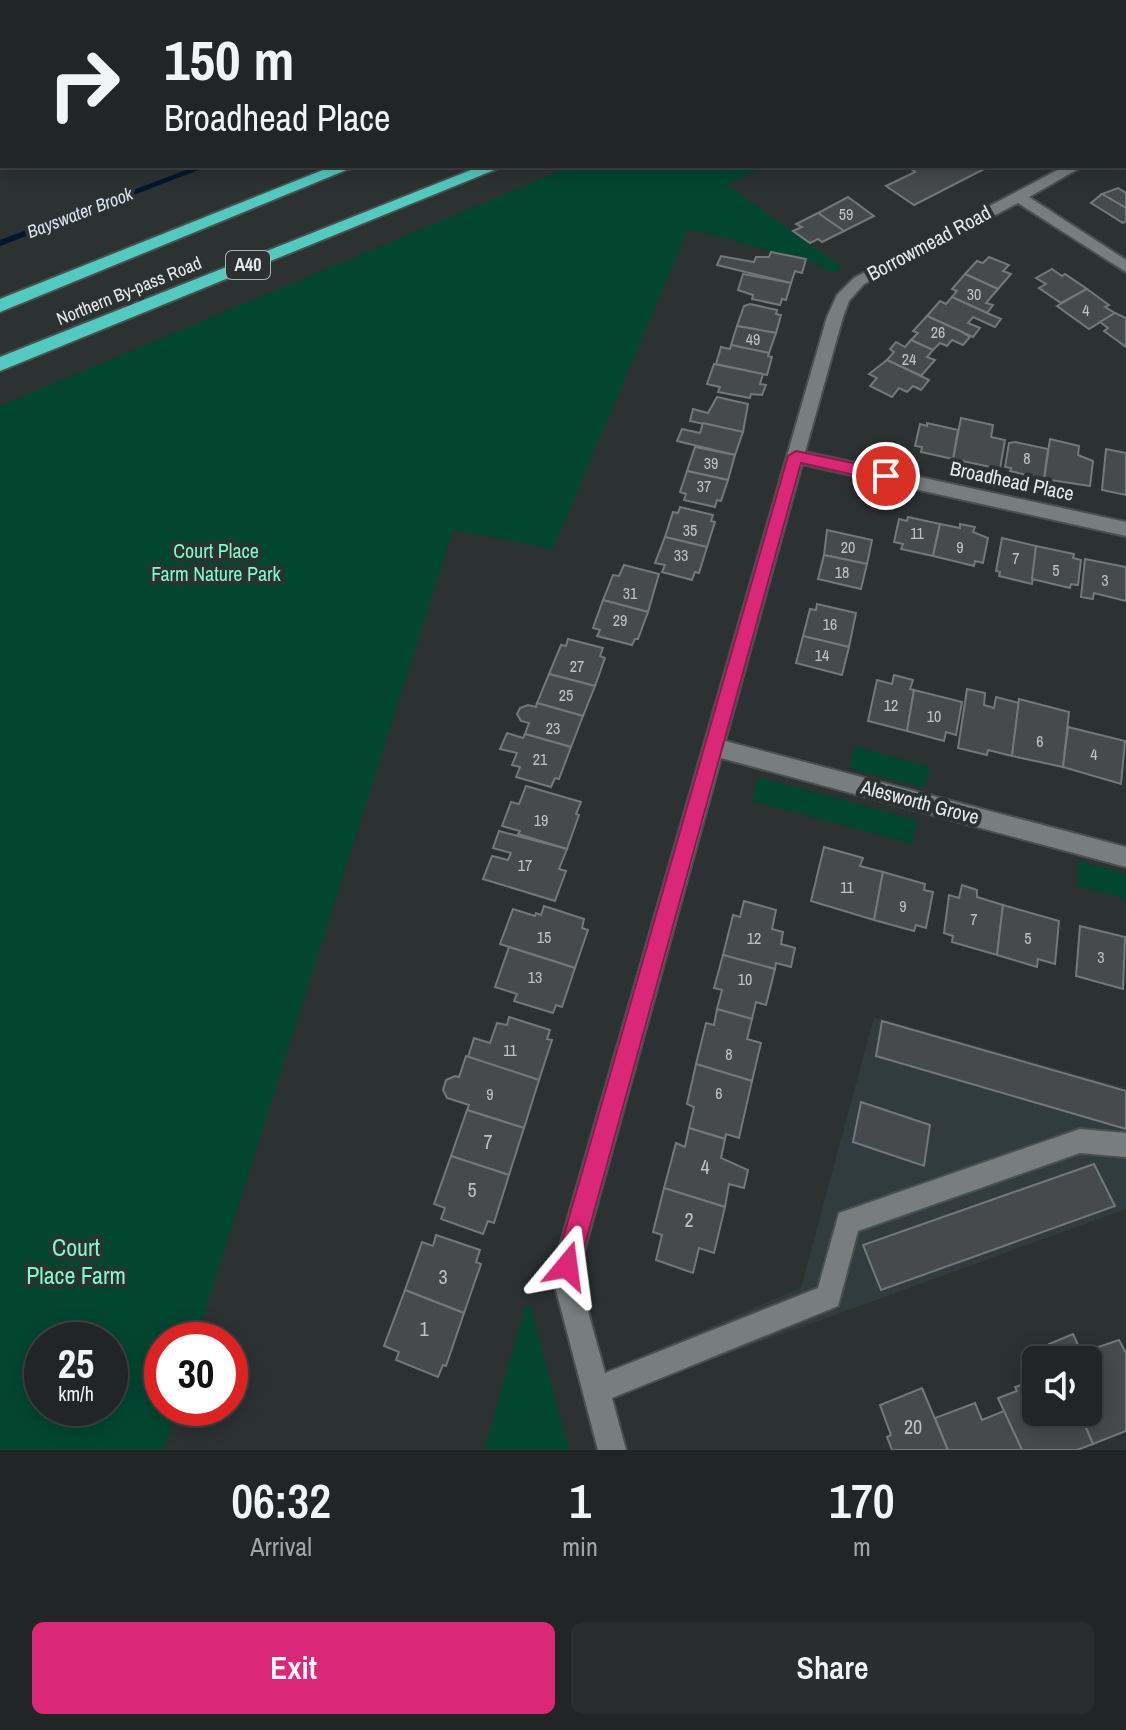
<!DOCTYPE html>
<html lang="en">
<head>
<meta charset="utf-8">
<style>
  body { margin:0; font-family:"Archivo Narrow",sans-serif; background:#292d2d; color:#f1f3f6; height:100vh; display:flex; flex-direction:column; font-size:30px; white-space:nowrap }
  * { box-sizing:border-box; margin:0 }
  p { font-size:26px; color:#a2a5a7 }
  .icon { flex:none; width:44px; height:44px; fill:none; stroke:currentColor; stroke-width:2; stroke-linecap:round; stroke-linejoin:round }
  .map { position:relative; height:1450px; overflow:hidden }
  .sheet { display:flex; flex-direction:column; background:#212525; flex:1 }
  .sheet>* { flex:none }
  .banner { position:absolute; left:0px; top:0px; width:1126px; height:168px; box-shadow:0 4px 20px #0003,0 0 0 2px #3e4242; background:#212525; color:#f1f3f6; overflow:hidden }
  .fabs { position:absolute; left:1022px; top:1346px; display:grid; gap:16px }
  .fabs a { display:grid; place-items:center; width:80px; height:80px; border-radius:12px; background:#212525; box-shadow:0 4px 20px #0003,0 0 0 2px #3e4242; font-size:40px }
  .speed { position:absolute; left:24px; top:1322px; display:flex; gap:16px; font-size:40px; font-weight:700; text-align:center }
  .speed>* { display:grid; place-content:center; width:104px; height:104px; border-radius:50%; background:#212525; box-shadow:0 4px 20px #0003,0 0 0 2px #3e4242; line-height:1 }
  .speed small { font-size:20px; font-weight:400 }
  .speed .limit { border:12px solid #d22; background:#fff; color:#111 }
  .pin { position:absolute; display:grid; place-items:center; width:68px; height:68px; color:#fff; margin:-34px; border:4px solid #fff; border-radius:50%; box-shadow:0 2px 8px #0007 }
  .me { position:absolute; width:88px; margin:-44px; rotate:16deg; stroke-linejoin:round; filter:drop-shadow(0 0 6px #0008) }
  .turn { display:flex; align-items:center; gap:28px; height:168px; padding:0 32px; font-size:36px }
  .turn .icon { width:104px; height:104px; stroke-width:2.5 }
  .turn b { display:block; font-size:56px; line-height:68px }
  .eta { display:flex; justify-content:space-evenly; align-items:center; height:136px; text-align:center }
  .eta b { font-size:48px; font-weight:600; line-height:56px }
  .cta { display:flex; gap:16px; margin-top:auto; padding:16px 32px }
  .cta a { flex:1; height:92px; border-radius:12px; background:#db2777; color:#fff; font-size:32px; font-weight:600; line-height:92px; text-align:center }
  .cta a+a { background:#292d2d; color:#f1f3f6 }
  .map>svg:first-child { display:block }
  .built { fill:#303c3e }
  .green { fill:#024630; fill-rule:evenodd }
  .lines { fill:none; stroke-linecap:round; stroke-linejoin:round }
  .stream { fill:#001631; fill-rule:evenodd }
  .building { fill:#464a4d; stroke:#73787a; stroke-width:2 }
  .minor-casing { stroke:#4b4f50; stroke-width:4 }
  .highway-casing { stroke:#4b4f50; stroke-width:4 }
  .minor { fill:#787d7e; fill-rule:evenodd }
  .highway { fill:#51cabf; fill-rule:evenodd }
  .route { fill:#db2777; stroke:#8e194d; stroke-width:2 }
  .labels { text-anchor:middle; stroke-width:8; stroke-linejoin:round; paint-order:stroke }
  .number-label { font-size:16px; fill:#bfc2c4 }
  .far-water-label { font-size:18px; font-style:italic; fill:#d5e3f3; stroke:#2c3131 }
  .shield { fill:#2c3131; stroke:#afb2b3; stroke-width:2 }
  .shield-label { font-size:18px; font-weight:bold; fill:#e7eaeb }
  .far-street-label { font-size:18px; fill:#e7eaeb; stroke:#2c3131 }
  .street-label { font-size:20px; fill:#e7eaeb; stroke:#2c3131 }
  .park-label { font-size:20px; fill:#7ffcc8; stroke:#2c3131 }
  .near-number-label { font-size:20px; fill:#bfc2c4 }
  .near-park-label { font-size:24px; fill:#7ffcc8; stroke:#2c3131 }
</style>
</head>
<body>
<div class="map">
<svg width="1126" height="1450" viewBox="0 0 1126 1450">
  <rect width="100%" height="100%" fill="#2c3131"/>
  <polygon class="built" points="874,1017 1126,1088 1126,1209 640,1386 631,1360 801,1288"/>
  <g class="green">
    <path d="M572,166H767L727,185L843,268L832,273C805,256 796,260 767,251C741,242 716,234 688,230L553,549L453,530L196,1340H162V1408H176L164,1450H0V406ZM42,1340H110V1408H42Z"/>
    <polygon points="854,746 930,767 926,785 921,787 853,770 850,765"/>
    <polygon points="758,777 917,820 913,844 752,801"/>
    <polygon points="1079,861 1126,874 1126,899 1077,886"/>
    <polygon points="530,1305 569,1450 484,1450 525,1308"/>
  </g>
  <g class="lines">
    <g class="stream">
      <polygon points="636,0 644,0 643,2 635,2"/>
      <polygon points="197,166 209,166 0,246 0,240"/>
    </g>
  </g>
  <g class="building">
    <polygon points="915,166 990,166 914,205 886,186 915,172 910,168"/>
    <polygon points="1118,188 1126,193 1126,208 1102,194"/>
    <polygon points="1102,194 1126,208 1126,221 1123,223 1091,203"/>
    <polygon points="848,197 874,216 844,231 818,213"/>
    <polygon points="818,213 844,231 822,242 818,239 810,243 793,231 802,227 796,224"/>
    <polygon points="771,252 806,259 802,273 795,271 791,283 717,265 721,256 754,262 756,257 769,257"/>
    <polygon points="989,257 1009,265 1003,271 1011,274 998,289 965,274 977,261 983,263"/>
    <polygon points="1052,269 1062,276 1065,274 1087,289 1061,303 1039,288 1046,284 1036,278"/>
    <polygon points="743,274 791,283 786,300 782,299 780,305 752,299 753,295 738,290"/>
    <polygon points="965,274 998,289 986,303 993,305 987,313 952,297 957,291 952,289"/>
    <polygon points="1087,289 1109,305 1105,307 1115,313 1089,329 1057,306"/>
    <polygon points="952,297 987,313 1001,319 995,327 973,317 968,323 980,328 973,337 927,316 940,301 946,304"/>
    <polygon points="750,304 777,310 776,314 781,315 776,333 737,326 744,306"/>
    <polygon points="1115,313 1126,318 1126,347 1104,331 1108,328 1100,322"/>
    <polygon points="927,316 960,331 970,337 963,345 952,340 947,346 940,343 933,350 911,340 918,333 913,331"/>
    <polygon points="737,326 776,333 769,353 731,345"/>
    <polygon points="911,340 933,350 927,357 935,360 921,376 887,360 894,352 890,349 896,342 905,347"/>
    <polygon points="731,345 769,353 768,356 772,357 767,375 716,364 721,347 730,349"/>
    <polygon points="887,360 921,376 929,380 921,390 913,386 907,392 899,388 892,397 870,386 877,378 869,374"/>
    <polygon points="714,364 763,374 760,384 766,385 762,395 751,394 750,398 718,392 720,387 707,384"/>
    <polygon points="717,397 748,404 743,432 690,421 693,409 708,413"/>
    <polygon points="961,418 993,425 991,437 1005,440 1000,469 953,459"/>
    <polygon points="703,423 743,432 735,455 677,441 682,429 700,433"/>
    <polygon points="927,423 958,430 953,459 921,452 922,447 915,446 920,424 927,426"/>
    <polygon points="1050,439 1079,446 1078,455 1093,461 1090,486 1044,479"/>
    <polygon points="1015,442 1048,449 1044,479 1010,471 1011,468 1005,467 1009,443"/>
    <polygon points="695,447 735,455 728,480 687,471"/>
    <polygon points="1106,449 1126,453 1126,495 1102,490"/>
    <polygon points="687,471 728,480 721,501 717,500 715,507 684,500 686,494 680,492"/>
    <polygon points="680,507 713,515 711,521 715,522 707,547 665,537 673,512 678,513"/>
    <polygon points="908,517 940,524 933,556 901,549 903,544 894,542 899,519 907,521"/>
    <polygon points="940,524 960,528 960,524 975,527 973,532 988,538 983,563 975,561 974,566 933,556"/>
    <polygon points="827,530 872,540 867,564 824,555"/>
    <polygon points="665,537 707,547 699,573 695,572 692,580 662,572 665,565 655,563"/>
    <polygon points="1002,538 1036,546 1032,584 999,576 1000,572 996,571"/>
    <polygon points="1036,546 1074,554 1073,558 1081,560 1078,585 1071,584 1070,588 1032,579"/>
    <polygon points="824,555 867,564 861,589 818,579"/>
    <polygon points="1085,559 1126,567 1126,601 1094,593 1093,599 1081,597"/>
    <polygon points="624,565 659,574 648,612 603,600 613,575 619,576"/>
    <polygon points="603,600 648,612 638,639 635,639 632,645 597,636 600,630 593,628"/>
    <polygon points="817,604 856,613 849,647 803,636 810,609 816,610"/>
    <polygon points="803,636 849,647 842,675 796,663"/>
    <polygon points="568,639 603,648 600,656 605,658 595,686 549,674 561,645 566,646"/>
    <polygon points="549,674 595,686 583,716 537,703"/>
    <polygon points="894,675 913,680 910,689 914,690 907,731 868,721 877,680 892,684"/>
    <polygon points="967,689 985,693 984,705 994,708 996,697 1019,703 1012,756 988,750 987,755 958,748"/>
    <polygon points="914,690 962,702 956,735 946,732 944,741 907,731"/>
    <polygon points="1019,699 1069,712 1063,767 1012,756"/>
    <polygon points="537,703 583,716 571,747 525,734 529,723 521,721 517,714 520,708 528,705 536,707"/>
    <polygon points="1068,727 1125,741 1121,784 1063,767"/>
    <polygon points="507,733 523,738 525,734 571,747 559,779 555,778 551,787 516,777 520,767 512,765 517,753 500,749"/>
    <polygon points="526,786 581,802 576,814 579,815 567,849 518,834 520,831 502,826 511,802 519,804"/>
    <polygon points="499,831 567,849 559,869 566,871 555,901 483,879 492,856 508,860 511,853 493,848"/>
    <polygon points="824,847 863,858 860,866 883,872 874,920 811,901"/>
    <polygon points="883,872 925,884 924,890 933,892 926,928 916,925 914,931 874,920"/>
    <polygon points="962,885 977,890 977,897 1003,905 997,955 952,942 953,936 944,933 949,895 959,898"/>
    <polygon points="744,901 776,910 772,929 783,932 781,944 795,948 791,967 776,963 775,969 723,955 733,915 740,917"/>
    <polygon points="1003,905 1059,921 1055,964 1038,959 1037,967 997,955"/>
    <polygon points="544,906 584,919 582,928 588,930 575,968 500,944 513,909 535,916 536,913 541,915"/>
    <polygon points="1080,926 1125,937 1123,989 1076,976"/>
    <polygon points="509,947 575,968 562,1007 556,1005 553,1013 514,1001 517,994 495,987"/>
    <polygon points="723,955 775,969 766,1005 756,1002 752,1019 717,1009 722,990 714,988"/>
    <polygon points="717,1009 752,1019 747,1039 761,1043 752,1081 696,1064 706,1023 714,1025"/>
    <polygon points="509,1017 550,1030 547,1039 552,1040 539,1080 468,1057 474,1038 490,1043 497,1023 507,1025"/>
    <polygon points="882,1021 1126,1091 1126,1129 876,1056"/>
    <polygon points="466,1056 539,1080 524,1128 467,1110 469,1105 447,1098 443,1090 446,1080 455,1076 459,1077"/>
    <polygon points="696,1064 752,1081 739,1138 726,1134 725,1139 689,1128 694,1107 687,1104"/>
    <polygon points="861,1102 930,1125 924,1166 853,1142"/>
    <polygon points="467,1110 524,1128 509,1175 451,1156"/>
    <polygon points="689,1128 725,1139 721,1158 748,1170 744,1188 729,1184 725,1207 664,1188 676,1143 685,1147"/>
    <polygon points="451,1156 509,1175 494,1223 488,1221 483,1234 441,1219 445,1208 434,1204"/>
    <polygon points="1094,1164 1115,1206 881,1290 863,1245"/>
    <polygon points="664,1188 725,1207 714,1253 699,1248 693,1273 656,1260 662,1235 653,1232"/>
    <polygon points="436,1235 480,1250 476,1262 481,1264 464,1313 405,1290 422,1242 433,1246"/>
    <polygon points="405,1290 464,1313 446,1366 443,1365 438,1377 396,1360 399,1352 384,1346"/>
    <polygon points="1073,1334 1085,1360 1057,1360 1049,1344"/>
    <polygon points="1119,1340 1126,1353 1126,1431 1093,1444 1079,1412 1088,1412 1087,1360 1098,1356 1095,1348"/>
    <polygon points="1036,1380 1036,1412 1079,1412 1093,1444 1077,1450 1022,1450 998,1398 1017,1391 1015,1387"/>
    <polygon points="922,1388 948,1450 892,1450 887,1437 891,1435 880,1405"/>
    <polygon points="975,1403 982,1420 1004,1411 1022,1450 948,1450 935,1418"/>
  </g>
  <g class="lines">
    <g class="minor-casing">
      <g id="minor">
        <polygon points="1126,35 1126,43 1124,44 1124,36"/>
        <polygon points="1124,126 1126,126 1124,143"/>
        <polygon points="1065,166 1083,166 1029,197 1126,260 1126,272 1018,203 864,284 849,301 843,317 805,452 1126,522 1126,536 802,464 725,741 1126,847 1126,867 721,758 580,1266 581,1286 605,1373 818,1288 839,1213 1080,1129 1126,1133 1126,1157 1080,1153 858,1231 838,1306 612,1398 626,1450 598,1450 555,1286 554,1266 827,317 837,295 854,278"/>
      </g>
    </g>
    <g class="highway-casing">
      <g id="highway">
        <polygon points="333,166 356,166 0,312 0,299"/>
        <polygon points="481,166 504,166 0,371 0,357"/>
      </g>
    </g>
    <use href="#minor" class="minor"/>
    <use href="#highway" class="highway"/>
  </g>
  <polygon class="route" points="796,451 886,470 893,476 886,482 801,463 579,1266 575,1274 567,1278 559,1274 555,1266 788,456"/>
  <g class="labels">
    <g class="number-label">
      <text x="846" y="220">59</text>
      <text x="974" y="300">30</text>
      <text x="1086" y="316">4</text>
      <text x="938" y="338">26</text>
      <text x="753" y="345">49</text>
      <text x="909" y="365">24</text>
      <text x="1027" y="464">8</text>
      <text x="711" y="469">39</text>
      <text x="704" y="492">37</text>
      <text x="690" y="536">35</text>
      <text x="917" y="539">11</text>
      <text x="848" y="553">20</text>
      <text x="960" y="553">9</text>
      <text x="681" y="561">33</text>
      <text x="1016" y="564">7</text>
      <text x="1056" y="576">5</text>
      <text x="842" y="578">18</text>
      <text x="1105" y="586">3</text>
      <text x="630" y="599">31</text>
      <text x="620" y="626">29</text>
      <text x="830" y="630">16</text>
      <text x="822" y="661">14</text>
      <text x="577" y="672">27</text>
      <text x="566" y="701">25</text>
      <text x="891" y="711">12</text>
      <text x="934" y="722">10</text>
      <text x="553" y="734">23</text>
      <text x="1040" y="747">6</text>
      <text x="1094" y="760">4</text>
      <text x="540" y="765">21</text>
      <text x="541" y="826">19</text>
      <text x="525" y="871">17</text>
      <text x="847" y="893">11</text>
      <text x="903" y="912">9</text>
      <text x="974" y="925">7</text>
      <text x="544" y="943">15</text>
      <text x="754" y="944">12</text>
      <text x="1028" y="944">5</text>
      <text x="1101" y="963">3</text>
      <text x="535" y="983">13</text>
      <text x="745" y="985">10</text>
      <text x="510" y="1056">11</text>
      <text x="729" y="1060">8</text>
      <text x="719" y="1099">6</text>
      <text x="490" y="1100">9</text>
    </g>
    <g class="far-water-label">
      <text transform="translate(80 213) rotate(-21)" y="6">Bayswater Brook</text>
    </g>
    <rect class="shield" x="226" y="251" width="44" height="28" rx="6"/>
    <g class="shield-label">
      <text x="248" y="271">A40</text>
    </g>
    <g class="far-street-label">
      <text transform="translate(129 291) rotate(-22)" y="6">Northern By-pass Road</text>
    </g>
    <g class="street-label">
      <text transform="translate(929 243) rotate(-28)" y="7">Borrowmead Road</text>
      <text transform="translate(1012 481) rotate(12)" y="7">Broadhead Place</text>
      <text transform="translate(920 802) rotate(15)" y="7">Alesworth Grove</text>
    </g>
    <g class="park-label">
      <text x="216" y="558">Court Place<tspan x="216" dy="23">Farm Nature Park</tspan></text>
    </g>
    <g class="near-number-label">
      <text x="488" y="1149">7</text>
      <text x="705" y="1174">4</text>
      <text x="472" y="1197">5</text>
      <text x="689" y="1227">2</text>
      <text x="443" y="1284">3</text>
      <text x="424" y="1336">1</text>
      <text x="913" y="1434">20</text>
    </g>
    <g class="near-park-label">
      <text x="76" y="1256">Court<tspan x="76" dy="28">Place Farm</tspan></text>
    </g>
  </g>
</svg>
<div class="fabs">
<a><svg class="icon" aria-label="sound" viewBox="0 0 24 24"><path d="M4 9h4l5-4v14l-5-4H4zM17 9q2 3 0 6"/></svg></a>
</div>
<div class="speed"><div>25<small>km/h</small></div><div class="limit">30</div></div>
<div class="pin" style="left:886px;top:476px;background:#d93025"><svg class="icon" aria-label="arrive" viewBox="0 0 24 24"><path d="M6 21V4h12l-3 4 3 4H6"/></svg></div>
<svg class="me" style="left:567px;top:1266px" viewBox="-20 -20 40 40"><path d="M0-17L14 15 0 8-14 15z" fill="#db2777" stroke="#fff" stroke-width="4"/></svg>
<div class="banner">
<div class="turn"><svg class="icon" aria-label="right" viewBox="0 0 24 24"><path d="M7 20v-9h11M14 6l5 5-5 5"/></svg><div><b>150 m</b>Broadhead Place</div></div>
</div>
</div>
<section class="sheet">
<div class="eta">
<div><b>06:32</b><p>Arrival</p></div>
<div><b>1</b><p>min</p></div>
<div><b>170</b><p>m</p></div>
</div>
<div class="cta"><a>Exit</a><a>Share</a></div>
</section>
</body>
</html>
